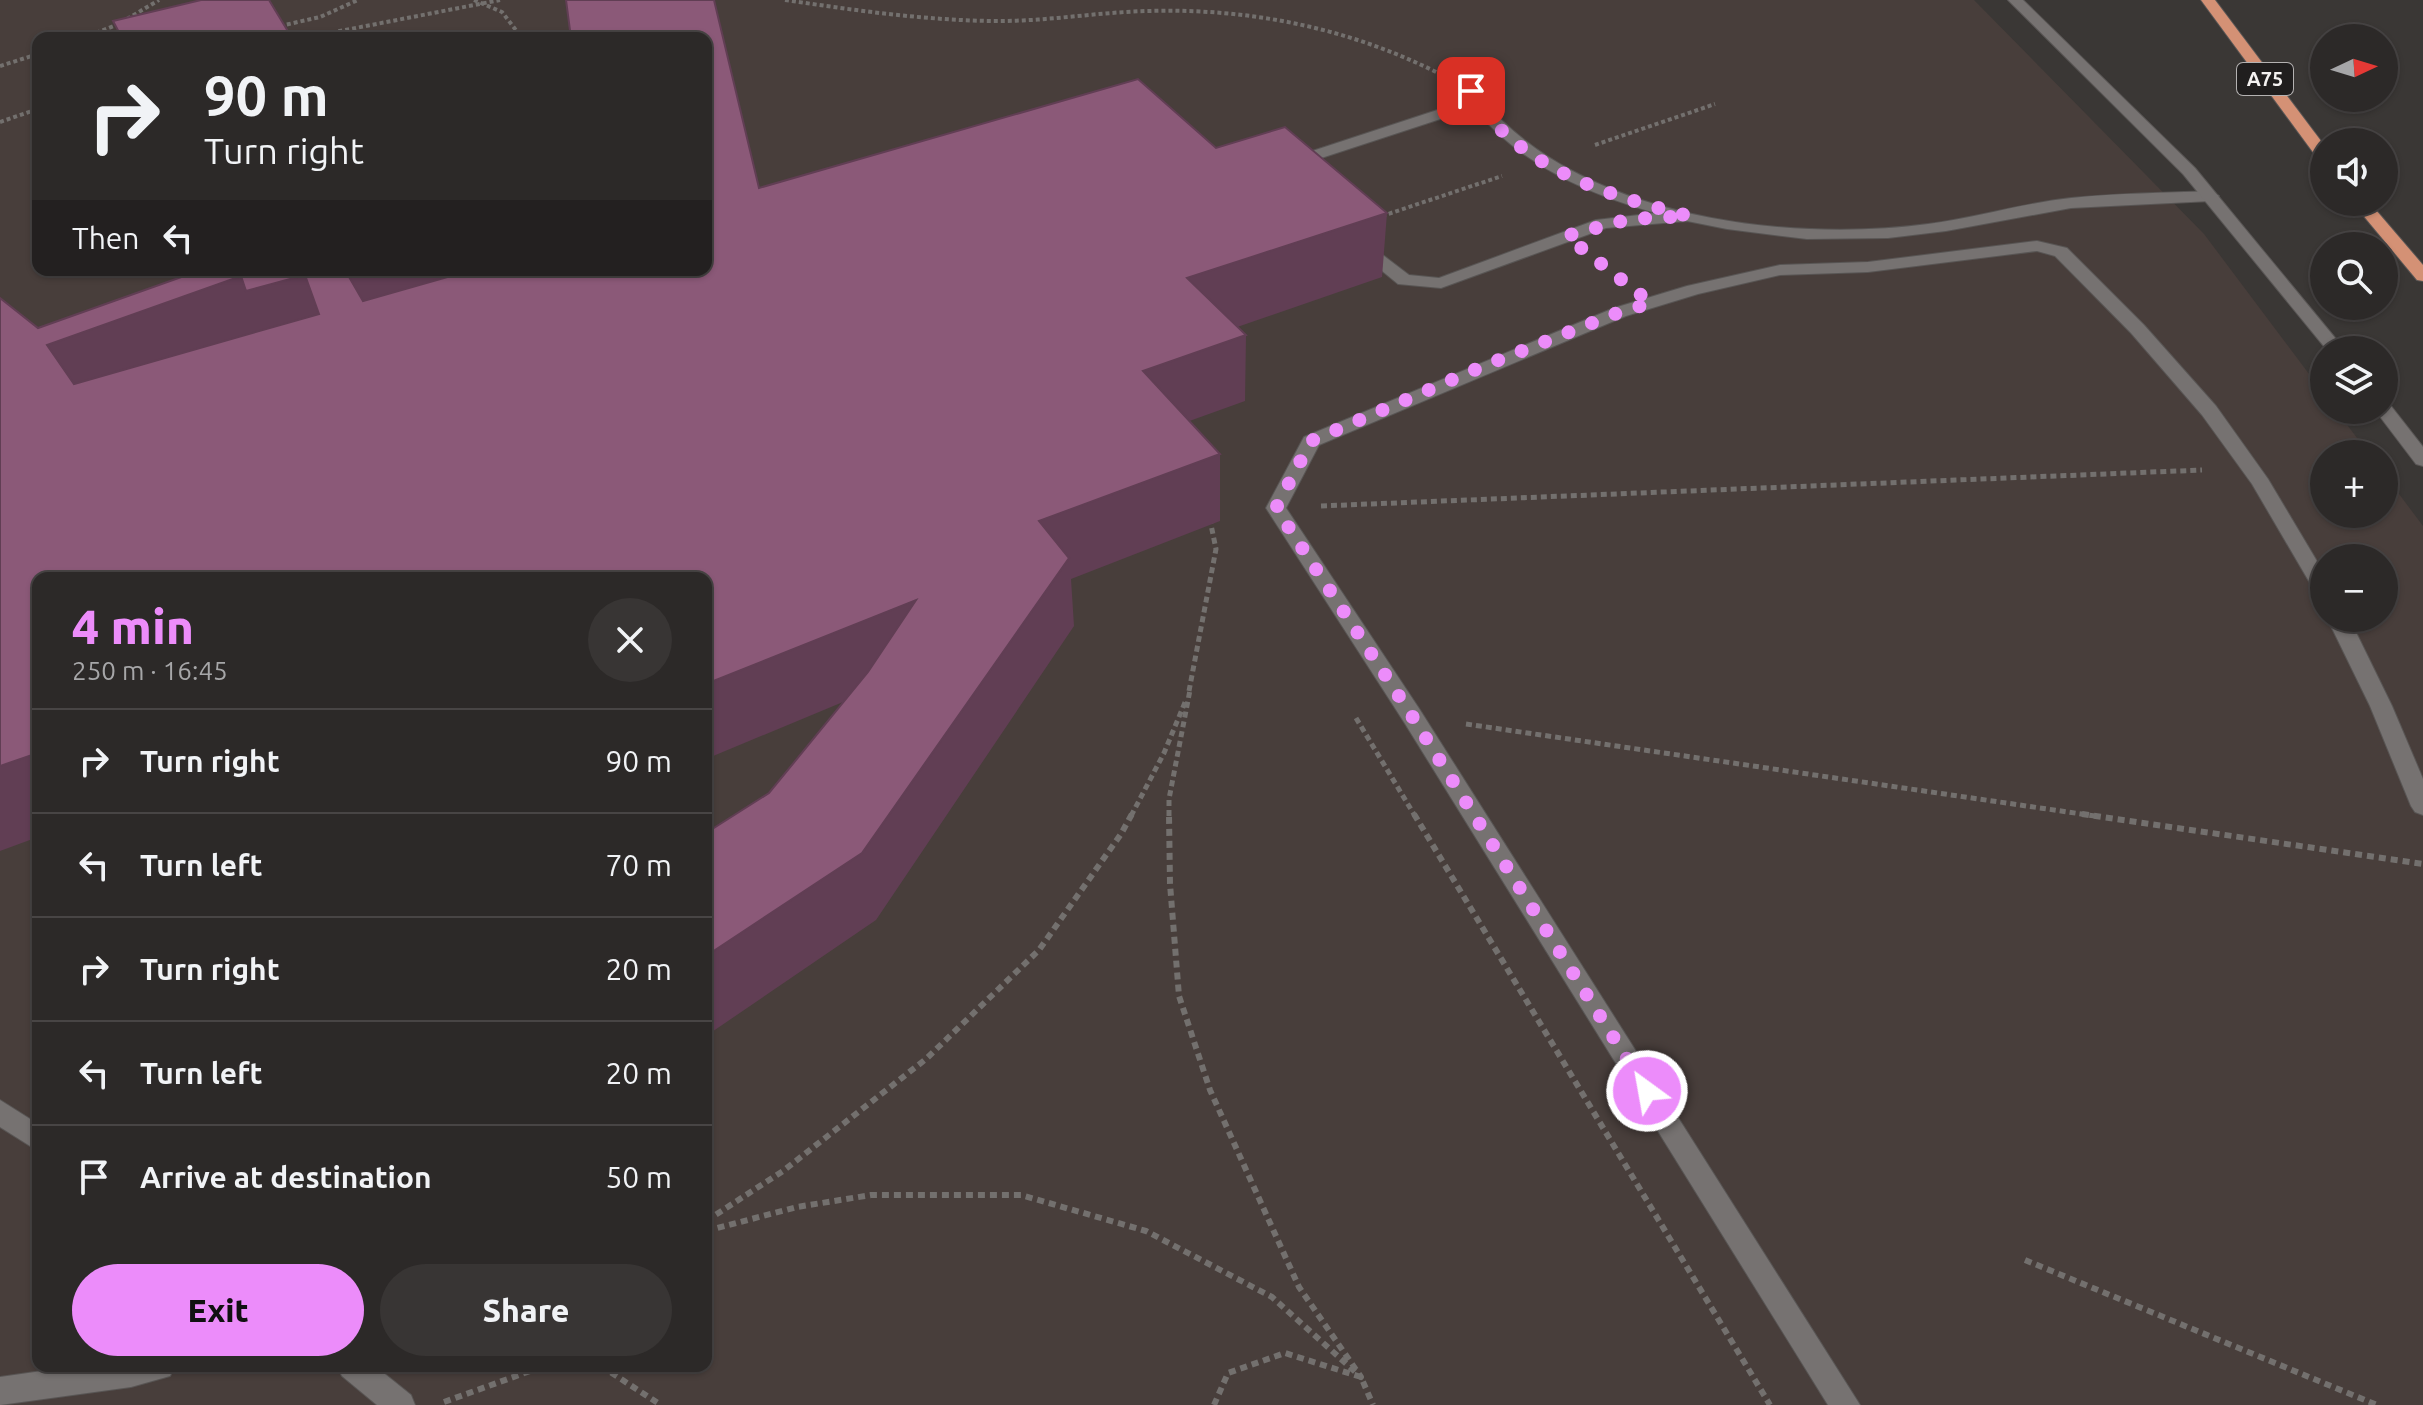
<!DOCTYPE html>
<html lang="en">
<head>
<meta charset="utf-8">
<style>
  body { margin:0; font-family:Ubuntu,sans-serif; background:#383534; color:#f1f3f6; height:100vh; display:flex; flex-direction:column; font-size:30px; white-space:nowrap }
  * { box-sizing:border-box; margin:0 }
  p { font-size:26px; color:#a6a6a8 }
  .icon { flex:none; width:44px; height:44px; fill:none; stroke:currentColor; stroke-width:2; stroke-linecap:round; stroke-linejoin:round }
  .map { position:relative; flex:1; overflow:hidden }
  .side { position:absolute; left:32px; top:572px; width:680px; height:800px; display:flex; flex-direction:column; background:#2c2928; border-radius:16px; box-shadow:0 2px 6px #0004,0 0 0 2px #484545 }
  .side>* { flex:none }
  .hud { position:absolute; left:32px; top:32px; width:680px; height:244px; border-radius:16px; box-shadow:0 2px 6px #0004,0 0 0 2px #484545; background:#2c2928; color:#f1f3f6; overflow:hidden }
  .needle { width:52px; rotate:86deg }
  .fabs { position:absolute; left:2310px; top:24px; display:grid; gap:16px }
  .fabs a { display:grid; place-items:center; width:88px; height:88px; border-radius:50%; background:#2c2928; box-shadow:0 2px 6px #0004,0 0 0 2px #484545; font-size:40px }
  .pin { position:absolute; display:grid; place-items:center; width:68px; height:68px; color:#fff; margin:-34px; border-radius:16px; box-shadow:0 4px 12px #0006 }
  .me { position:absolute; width:88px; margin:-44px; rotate:328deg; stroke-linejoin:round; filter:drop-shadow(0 0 6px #0008) }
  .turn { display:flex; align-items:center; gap:28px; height:168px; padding:0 40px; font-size:36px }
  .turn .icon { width:104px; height:104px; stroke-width:2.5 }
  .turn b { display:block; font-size:56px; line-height:68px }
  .then { display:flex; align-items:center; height:76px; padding:0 40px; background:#0003; gap:16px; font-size:30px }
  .round { display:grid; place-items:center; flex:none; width:84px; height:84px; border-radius:42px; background:#383534 }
  .summary { display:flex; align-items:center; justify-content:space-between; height:136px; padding:0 40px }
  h1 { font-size:48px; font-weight:800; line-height:60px; color:#ec8cfa }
  .button { display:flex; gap:16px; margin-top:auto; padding:16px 40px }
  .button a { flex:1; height:92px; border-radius:48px; background:#ec8cfa; color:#111; font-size:32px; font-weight:800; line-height:92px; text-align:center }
  .button a+a { background:#383534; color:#f1f3f6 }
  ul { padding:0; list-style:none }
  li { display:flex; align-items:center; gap:24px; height:104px; padding:0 40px; border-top:2px solid #484545 }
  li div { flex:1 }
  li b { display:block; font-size:30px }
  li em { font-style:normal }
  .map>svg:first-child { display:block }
  .built { fill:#483e3b; fill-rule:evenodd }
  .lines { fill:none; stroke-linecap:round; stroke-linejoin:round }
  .service-casing { stroke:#585554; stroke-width:2 }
  .minor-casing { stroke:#585554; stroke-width:2 }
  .trunk-casing { stroke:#585554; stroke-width:2 }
  .path-far2 { stroke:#73706e; stroke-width:4; stroke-dasharray:4 3; stroke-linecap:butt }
  .path-far1 { stroke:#73706e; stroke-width:5; stroke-dasharray:6 4; stroke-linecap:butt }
  .path { stroke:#73706e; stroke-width:6; stroke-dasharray:7 5; stroke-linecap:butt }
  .service { fill:#767271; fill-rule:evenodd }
  .minor { fill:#767271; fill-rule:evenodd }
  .trunk { fill:#d49175; fill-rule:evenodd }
  .shaded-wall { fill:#613e54 }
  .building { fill:#8b5978; stroke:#613e54; stroke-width:2; fill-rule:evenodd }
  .route { stroke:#ec8cfa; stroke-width:14; stroke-dasharray:0 25.2 }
  .labels { text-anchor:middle; stroke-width:8; stroke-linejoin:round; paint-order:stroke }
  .shield { fill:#201e1e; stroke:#b4b2b2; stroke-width:2 }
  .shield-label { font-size:20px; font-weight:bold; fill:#f4f2f1 }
</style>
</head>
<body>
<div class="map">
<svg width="2423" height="1405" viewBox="0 0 2423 1405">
  <rect width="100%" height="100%" fill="#3a3735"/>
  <path class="built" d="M0,0H1974L2204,234L2324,394V410H2336L2369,454H2324V514H2384V474L2423,526V1405H0ZM38,38H706V270H38ZM2324,558H2384V618H2324ZM38,578H706V1366H38Z"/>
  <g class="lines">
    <g class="service-casing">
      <g id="service">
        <path d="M1477,97L1482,99C1579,217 1785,243 1928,224C1976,218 2023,203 2071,198C2118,193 2164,193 2211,191L2219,196L2211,201L2071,208L1946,231L1888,238L1807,239L1727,229L1687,221L1606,228L1441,288L1398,284L1353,247L1361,242L1367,243L1409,275L1439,278L1596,220L1656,213C1587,194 1520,164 1474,108L1303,164L1296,170H1284L1282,167L1291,158Z"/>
        <polygon points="2037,241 2067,248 2144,325 2216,406 2268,479 2324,573 2324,597 2317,595 2252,484 2202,415 2131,333 2055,256 2037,251 1868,272 1780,275 1698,294 1626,316 1319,445 1286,508 1420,710 1860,1405 1828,1405 1404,722 1266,508 1304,437 1614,308 1687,286 1780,265 1868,262"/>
        <polygon points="2327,618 2349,618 2392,706 2423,779 2423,815 2415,812 2411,806 2370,706"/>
        <polygon points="0,1100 38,1124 38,1151 0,1127"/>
        <polygon points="77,1366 175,1366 170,1376 131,1387 0,1405 0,1377"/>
        <polygon points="337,1366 375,1366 411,1395 415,1405 377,1405 342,1376"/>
      </g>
    </g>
    <g class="minor-casing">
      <g id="minor">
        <polygon points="2008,0 2023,0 2195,168 2345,350 2327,350 2183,174"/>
        <polygon points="2384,404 2391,406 2423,447 2423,466 2416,464 2375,410 2384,410"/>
      </g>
    </g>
    <g class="trunk-casing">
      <g id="trunk">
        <polygon points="2201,0 2215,0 2324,145 2324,161 2318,159"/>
        <polygon points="2352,202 2369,202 2423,265 2423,281 2417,280"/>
      </g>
    </g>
    <g class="path-far2">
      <polyline points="474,0 502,12 522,38"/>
      <path d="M785,0C853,10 922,20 991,21C1044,22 1097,12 1149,11C1252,8 1353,29 1444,76"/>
      <polyline points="127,19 159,0"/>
      <polyline points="280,26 320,17 358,0"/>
      <polyline points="83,38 119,24"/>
      <polyline points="304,38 500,0"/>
      <polyline points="0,66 38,54"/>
      <polyline points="0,122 38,109"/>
      <polyline points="1595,145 1715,104"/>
      <polyline points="1382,216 1502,176"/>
    </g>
    <g class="path-far1">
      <polyline points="1321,506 2202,470"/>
      <polyline points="1189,691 1216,549 1210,520"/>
      <polyline points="1356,718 1415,816"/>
      <polyline points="1466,724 2095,816"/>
      <polyline points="1131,816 1164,753 1186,700"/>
      <polyline points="1169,816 1169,799 1190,690"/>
    </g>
    <g class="path">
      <polyline points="1414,814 1770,1405"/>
      <polyline points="2082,814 2423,864"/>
      <polyline points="706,1221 783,1171 926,1059 1039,950 1121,834 1132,814"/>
      <polyline points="706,1231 797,1207 871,1195 1021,1195 1146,1231 1272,1297 1361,1377 1299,1287 1210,1090 1179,996 1170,884 1169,814"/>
      <polyline points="2025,1260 2377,1405"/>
      <polyline points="601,1366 661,1405"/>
      <polyline points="444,1402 544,1366"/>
      <polyline points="1214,1405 1228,1373 1285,1353 1361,1377 1373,1405"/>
    </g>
    <use href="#service" class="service"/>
    <use href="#minor" class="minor"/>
    <use href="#trunk" class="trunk"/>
  </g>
  <g class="shaded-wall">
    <polygon points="1387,213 1382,277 1188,344 1187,278"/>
    <polygon points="345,270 559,270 369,332"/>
    <polygon points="305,275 332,341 83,412 47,345 241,276"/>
    <polygon points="1246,335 1245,401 1145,437 1143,371"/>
    <polygon points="1220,454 1220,521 1071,579 1074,626 876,920 706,1036 706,956 1039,521"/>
    <polygon points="916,600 927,667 706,759 706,684"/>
    <polygon points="38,753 38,837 0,851 0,766"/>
  </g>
  <g class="building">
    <polygon points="201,0 269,0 292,38 122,38 113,21"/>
    <path d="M566,0H714L759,188L1138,79L1216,148L1285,127L1387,213L1187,278L1246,335L1143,371L1220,454L1039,521L1069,558L862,853L706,956V833L769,793L868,672L916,600L706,684V578H38V753L0,766V298L38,328L201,270H345L363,301L472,270H706V38H571ZM305,275L319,314L74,384L47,345L241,276L246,291Z"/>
  </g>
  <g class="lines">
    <path class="route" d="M1471,91C1514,167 1609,196 1689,216L1630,219L1566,236L1651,303L1620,312L1486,365L1311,441L1276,508L1412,716L1647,1091"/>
  </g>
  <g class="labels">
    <rect class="shield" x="2237" y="63" width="56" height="32" rx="6"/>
    <g class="shield-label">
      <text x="2265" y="86">A75</text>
    </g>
  </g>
</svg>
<div class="fabs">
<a><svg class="needle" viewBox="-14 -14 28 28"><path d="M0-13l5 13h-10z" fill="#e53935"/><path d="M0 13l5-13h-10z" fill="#a6a6a8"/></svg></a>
<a><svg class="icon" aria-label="sound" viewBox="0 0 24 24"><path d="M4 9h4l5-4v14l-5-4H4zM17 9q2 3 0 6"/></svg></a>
<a><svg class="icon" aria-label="search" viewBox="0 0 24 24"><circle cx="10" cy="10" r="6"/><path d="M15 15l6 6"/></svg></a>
<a><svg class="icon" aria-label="layers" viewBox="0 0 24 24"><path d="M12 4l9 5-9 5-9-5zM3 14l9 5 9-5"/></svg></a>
<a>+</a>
<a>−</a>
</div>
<div class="pin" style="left:1471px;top:91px;background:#d93025"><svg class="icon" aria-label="arrive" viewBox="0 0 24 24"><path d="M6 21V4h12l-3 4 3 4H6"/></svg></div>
<svg class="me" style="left:1647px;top:1091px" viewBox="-20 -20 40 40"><circle r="17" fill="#ec8cfa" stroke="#fff" stroke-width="3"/><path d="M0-11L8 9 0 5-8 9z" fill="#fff"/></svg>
<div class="hud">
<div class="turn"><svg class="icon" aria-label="right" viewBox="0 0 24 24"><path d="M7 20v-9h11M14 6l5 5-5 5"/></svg><div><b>90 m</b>Turn right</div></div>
<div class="then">Then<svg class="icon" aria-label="left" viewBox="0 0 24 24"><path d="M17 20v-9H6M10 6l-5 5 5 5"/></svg></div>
</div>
<section class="side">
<div class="summary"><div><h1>4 min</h1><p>250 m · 16:45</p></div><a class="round"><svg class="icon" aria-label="close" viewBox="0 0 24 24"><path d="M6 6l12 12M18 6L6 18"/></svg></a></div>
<ul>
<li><svg class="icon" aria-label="right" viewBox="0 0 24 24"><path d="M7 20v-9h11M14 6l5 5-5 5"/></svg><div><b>Turn right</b></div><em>90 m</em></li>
<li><svg class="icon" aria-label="left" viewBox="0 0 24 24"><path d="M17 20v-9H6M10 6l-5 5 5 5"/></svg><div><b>Turn left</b></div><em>70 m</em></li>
<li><svg class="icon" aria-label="right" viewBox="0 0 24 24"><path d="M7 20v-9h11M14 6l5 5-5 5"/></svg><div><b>Turn right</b></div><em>20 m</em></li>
<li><svg class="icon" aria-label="left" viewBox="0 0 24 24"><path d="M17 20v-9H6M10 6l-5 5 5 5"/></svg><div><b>Turn left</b></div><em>20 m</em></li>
<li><svg class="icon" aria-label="arrive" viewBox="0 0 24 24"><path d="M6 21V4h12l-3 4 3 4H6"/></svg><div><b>Arrive at destination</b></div><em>50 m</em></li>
</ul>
<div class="button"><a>Exit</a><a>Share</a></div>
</section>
</div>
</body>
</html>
